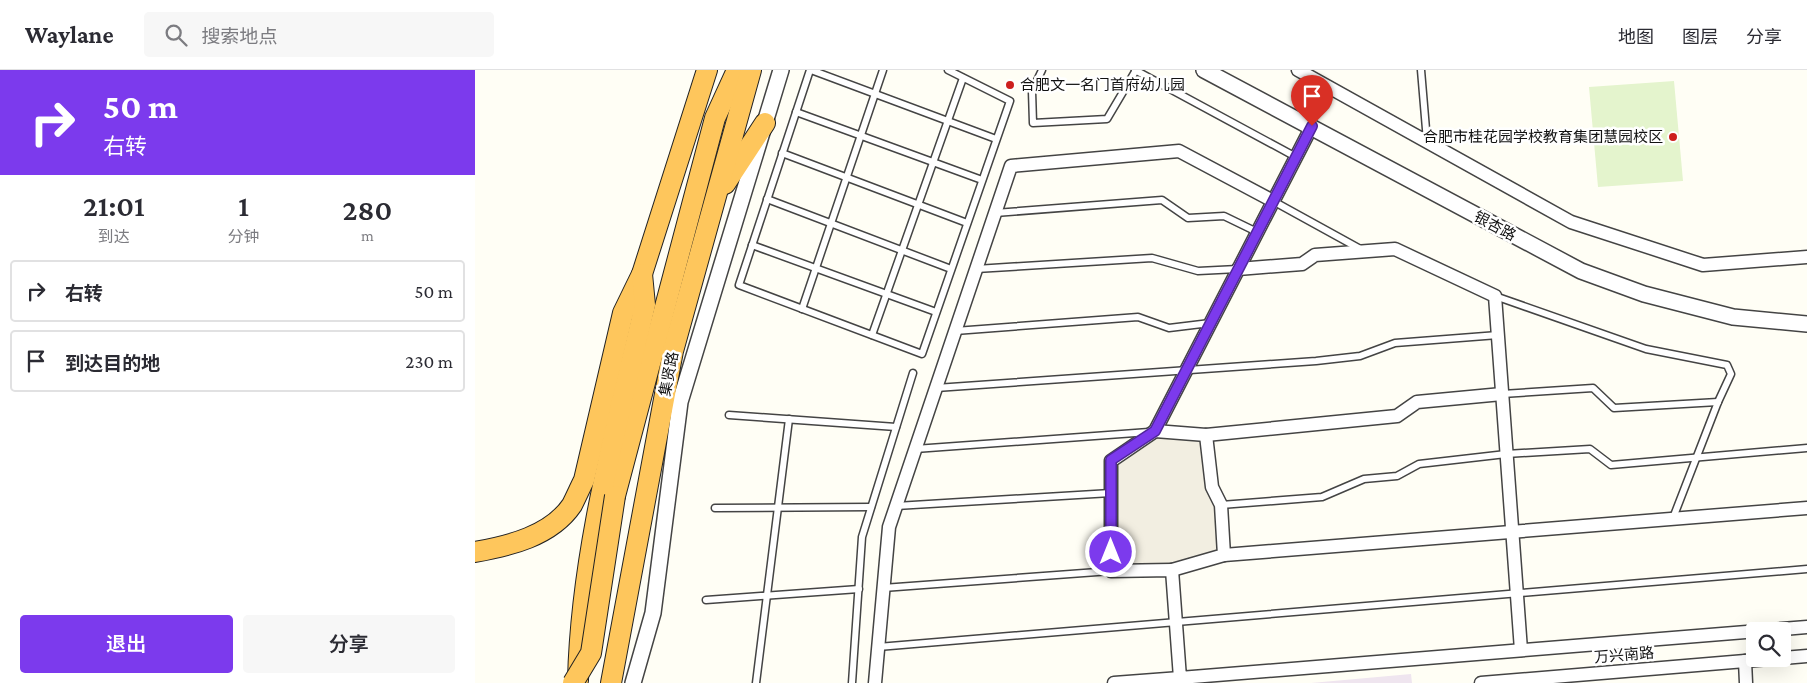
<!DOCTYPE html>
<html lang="zh">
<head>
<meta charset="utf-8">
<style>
  body { margin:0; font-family:"Crimson Pro","Noto Sans SC",serif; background:#f7f7f7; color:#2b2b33; height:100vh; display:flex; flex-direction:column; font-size:19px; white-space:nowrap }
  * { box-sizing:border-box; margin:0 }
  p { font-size:16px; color:#7c7c81 }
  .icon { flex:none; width:28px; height:28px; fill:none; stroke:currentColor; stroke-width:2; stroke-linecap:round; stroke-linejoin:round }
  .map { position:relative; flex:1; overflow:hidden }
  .side { display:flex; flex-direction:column; background:#fff; width:475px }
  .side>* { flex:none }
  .banner { background:#7c3aed; color:#fff; overflow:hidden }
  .fabs { position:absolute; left:1271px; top:552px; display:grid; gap:10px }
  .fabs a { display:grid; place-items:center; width:45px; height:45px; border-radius:5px; background:#fff; box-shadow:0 5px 20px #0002; font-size:25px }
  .pin { position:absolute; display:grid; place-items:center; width:42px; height:42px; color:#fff; margin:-51px -21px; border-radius:50% 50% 50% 0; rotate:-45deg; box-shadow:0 0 5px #0007 }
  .pin .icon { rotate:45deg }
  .me { position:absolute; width:55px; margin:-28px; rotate:0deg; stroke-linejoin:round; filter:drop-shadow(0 0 4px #0008) }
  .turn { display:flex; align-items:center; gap:18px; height:105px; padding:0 20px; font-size:22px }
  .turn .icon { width:65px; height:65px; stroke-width:2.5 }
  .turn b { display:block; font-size:35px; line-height:42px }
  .eta { display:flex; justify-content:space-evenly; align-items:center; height:85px; text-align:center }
  .eta b { font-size:30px; font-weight:600; line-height:35px }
  .action { display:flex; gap:10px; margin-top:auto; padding:10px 20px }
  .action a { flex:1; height:58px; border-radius:5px; background:#7c3aed; color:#fff; font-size:20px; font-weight:600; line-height:58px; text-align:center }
  .action a+a { background:#f7f7f7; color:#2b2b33 }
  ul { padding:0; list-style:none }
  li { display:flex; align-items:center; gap:15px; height:62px; margin:0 10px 8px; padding:0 10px; border:2px solid #e1e1e2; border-radius:5px }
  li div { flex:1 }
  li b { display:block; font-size:19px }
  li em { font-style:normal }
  header { display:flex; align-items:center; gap:30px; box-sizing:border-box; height:70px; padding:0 25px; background:#fff; border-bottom:1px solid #e1e1e2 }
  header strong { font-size:24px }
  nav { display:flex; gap:28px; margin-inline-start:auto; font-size:18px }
  .search { width:350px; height:45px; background:#f7f7f7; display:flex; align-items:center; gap:12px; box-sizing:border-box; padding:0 18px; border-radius:5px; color:#7c7c81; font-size:19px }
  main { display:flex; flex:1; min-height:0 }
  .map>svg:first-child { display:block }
  .industrial { fill:#efe5ef }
  .pitch { fill:#e4f4cd }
  .plaza { fill:#f2eee1 }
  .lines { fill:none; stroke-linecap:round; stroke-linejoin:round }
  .service-casing { stroke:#444; stroke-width:9 }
  .minor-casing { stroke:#444; stroke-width:15 }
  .tertiary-casing { stroke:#444; stroke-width:18 }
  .trunk-casing { stroke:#222; stroke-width:22 }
  .service { stroke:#fff; stroke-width:6 }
  .minor { stroke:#fff; stroke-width:12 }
  .tertiary { stroke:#fff; stroke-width:15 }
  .trunk { stroke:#fec65c; stroke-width:20 }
  .trunk-bridge-casing { stroke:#222; stroke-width:22; stroke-linecap:butt }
  .trunk-bridge { stroke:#fec65c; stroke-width:20 }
  .route-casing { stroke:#51269a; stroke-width:12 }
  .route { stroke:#7c3aed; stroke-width:9 }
  .poi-dot { fill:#cd1f1d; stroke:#fff; stroke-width:2 }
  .labels { text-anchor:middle; stroke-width:5; stroke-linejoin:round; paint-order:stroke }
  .poi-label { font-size:15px; fill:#111; stroke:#fff; text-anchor:start }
  .street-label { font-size:15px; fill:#111; stroke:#fff }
</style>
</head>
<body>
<header>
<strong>Waylane</strong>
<div class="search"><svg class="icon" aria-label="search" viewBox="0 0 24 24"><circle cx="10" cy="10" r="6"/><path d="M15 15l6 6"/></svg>搜索地点</div>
<nav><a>地图</a><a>图层</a><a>分享</a></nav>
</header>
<main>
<section class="side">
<div class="banner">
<div class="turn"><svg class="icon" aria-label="right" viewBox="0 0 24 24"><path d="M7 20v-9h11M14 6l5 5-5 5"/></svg><div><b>50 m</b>右转</div></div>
</div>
<div class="eta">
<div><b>21:01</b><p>到达</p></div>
<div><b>1</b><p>分钟</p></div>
<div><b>280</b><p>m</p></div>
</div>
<ul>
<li><svg class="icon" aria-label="right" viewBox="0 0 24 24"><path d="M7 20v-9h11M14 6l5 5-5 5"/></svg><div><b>右转</b></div><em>50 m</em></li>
<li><svg class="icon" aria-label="arrive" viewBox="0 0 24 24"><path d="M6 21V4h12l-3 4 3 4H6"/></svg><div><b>到达目的地</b></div><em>230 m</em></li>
</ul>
<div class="action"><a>退出</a><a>分享</a></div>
</section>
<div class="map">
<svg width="1332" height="613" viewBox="0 0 1332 613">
  <rect width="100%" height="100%" fill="#fffef5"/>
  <polygon class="industrial" points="936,604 937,613 836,613"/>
  <polygon class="pitch" points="1199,11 1208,111 1123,117 1114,17"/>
  <polygon class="plaza" points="681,365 727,368 743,436 744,482 698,496 640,497 639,393"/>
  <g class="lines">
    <g class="service-casing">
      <g id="service">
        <polyline points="335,0 264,215 447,284 535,31 473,0"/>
        <polyline points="336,0 521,69"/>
        <polyline points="567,0 557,21 558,53 632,49 661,0"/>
        <polyline points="660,0 821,87"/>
        <polyline points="946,0 952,71"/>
        <polyline points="321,42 507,110"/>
        <polyline points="307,83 492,153"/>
        <polyline points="292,129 476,199"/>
        <polyline points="798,131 887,180"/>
        <polyline points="520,143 687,130 713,148 749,146 782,162"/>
        <polyline points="277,175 461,242"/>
        <polyline points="501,199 677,188 723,201 763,199"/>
        <polyline points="1020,226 1171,279 1252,295 1256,304 1243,332 1198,448"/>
        <polyline points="327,239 408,0"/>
        <polyline points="480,261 663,247 694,258 735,253"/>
        <polyline points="397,265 488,8"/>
        <polyline points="461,318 841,291 885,286 920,273 1023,265"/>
        <polyline points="1027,324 1118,318 1139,338 1243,332"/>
        <polyline points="254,345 421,357"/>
        <polyline points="440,379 674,362"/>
        <polyline points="746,435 847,427 889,409 922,406 944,394 1031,384 1115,379 1136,395 1332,378"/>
        <polyline points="421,436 636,423"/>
        <polyline points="240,438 396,437"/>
        <polyline points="408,518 636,501"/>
        <polyline points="231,530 384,519"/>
        <polyline points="403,577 1332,499"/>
        <polyline points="281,613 314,349"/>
        <polyline points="377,613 387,467 438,303"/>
      </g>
    </g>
    <g class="minor-casing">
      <g id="minor">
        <polyline points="823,0 1096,152 1228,195 1332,187"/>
        <polyline points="837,56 680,361 636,391 636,501 697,500 705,608 1332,557"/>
        <polyline points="763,199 827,194 840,185 920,179 1020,226 1046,580"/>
        <polyline points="680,361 731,365 922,346 942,332 1027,324"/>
        <polyline points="749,485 1332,438"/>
        <polyline points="697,500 749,485 746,435 737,417 731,365"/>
        <polyline points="1308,588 1332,586"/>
        <polyline points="1270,591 1271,613"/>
        <polyline points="400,613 414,457 536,96 704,81 798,131"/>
        <polyline points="639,613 705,608"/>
        <polyline points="1006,613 1294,589"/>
      </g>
    </g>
    <g class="tertiary-casing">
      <g id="tertiary">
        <polyline points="729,0 1106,201 1169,224 1258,247 1332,254"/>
        <polyline points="158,613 178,543 205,332 306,0"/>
      </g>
    </g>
    <g class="trunk-casing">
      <g id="trunk">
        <polyline points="250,114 290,53"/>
        <polyline points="140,426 240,48 262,0"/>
        <path d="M0,482C34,476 76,466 97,435C101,427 105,418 109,410L148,243L167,204L232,0"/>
        <path d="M103,610C106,483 141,358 170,235L167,204"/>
        <polyline points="136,613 198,281 276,0"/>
      </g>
    </g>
    <use href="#service" class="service"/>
    <use href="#minor" class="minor"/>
    <use href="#tertiary" class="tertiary"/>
    <use href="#trunk" class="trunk"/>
    <g class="trunk-bridge-casing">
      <polyline id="trunk-bridge" points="98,613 116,583 140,426"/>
    </g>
    <use href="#trunk-bridge" class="trunk-bridge"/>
  </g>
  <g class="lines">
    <g class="route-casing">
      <polyline id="route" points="636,482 636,390 680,361 837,56"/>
    </g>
    <use href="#route" class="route"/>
  </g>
  <g class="poi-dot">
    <circle cx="535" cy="15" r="5"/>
    <circle cx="1198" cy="67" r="5"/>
  </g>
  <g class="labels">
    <g class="poi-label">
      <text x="545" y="20">合肥文一名门首府幼儿园</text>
      <text x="1188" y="72" text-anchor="end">合肥市桂花园学校教育集团慧园校区</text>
    </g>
    <g class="street-label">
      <text transform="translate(1020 156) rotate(28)" y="5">银杏路</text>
      <text transform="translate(194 304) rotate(-79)" y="5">集贤路</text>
      <text transform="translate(1149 585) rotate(-5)" y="5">万兴南路</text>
    </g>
  </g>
</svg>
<div class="fabs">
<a><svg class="icon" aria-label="search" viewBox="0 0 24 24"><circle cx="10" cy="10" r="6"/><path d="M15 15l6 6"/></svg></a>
</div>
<div class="pin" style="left:837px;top:56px;background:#d93025"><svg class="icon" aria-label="arrive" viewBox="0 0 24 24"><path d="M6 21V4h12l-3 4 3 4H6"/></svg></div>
<svg class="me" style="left:636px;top:482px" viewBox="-20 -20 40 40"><circle r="17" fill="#7c3aed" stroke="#fff" stroke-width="3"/><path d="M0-11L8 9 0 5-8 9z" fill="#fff"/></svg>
</div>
</main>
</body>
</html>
